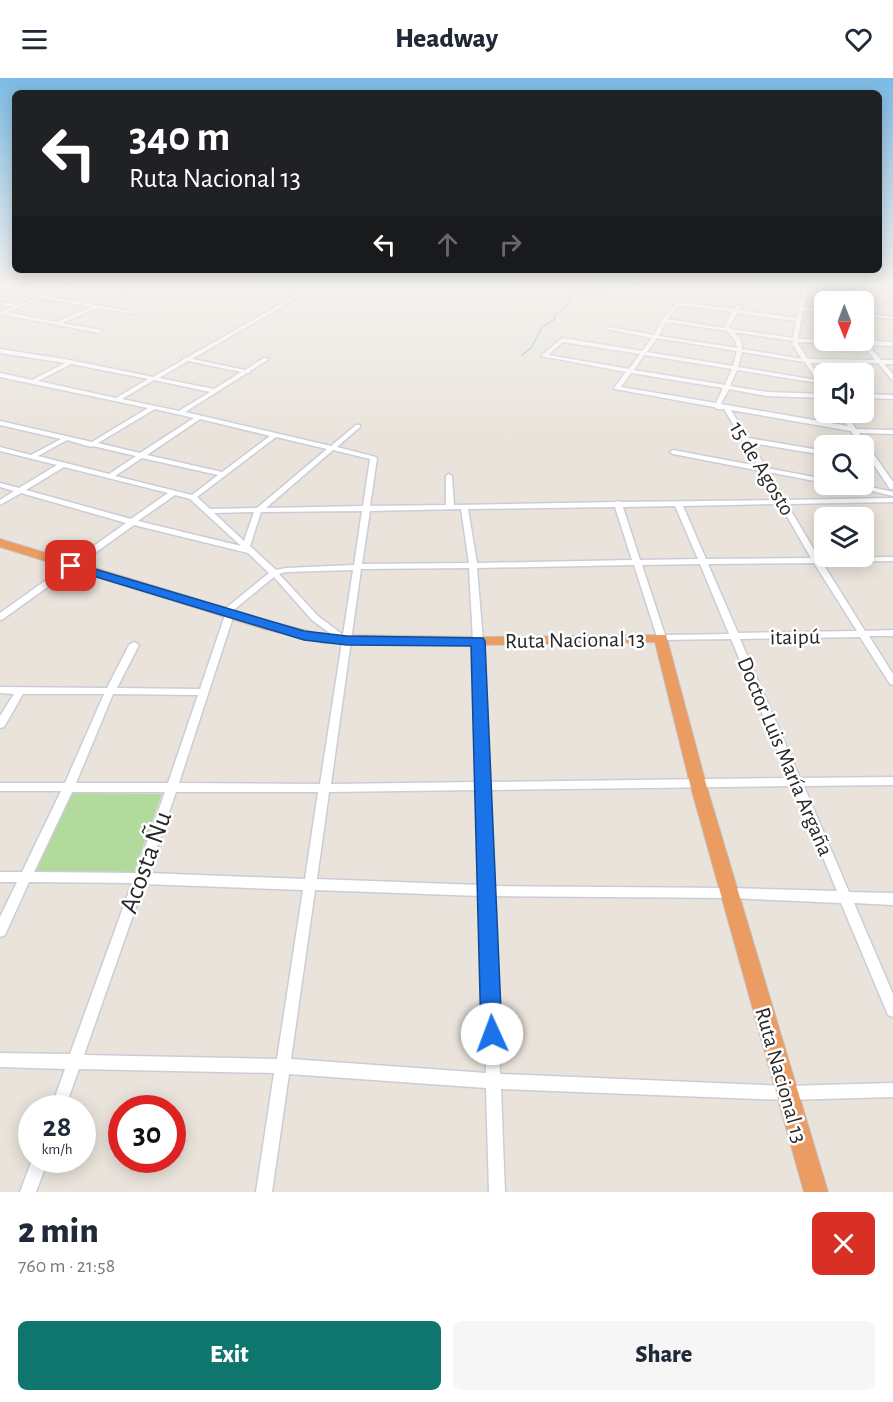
<!DOCTYPE html>
<html lang="en">
<head>
<meta charset="utf-8">
<style>
  body { margin:0; font-family:"Alegreya Sans",sans-serif; background:#f6f6f7; color:#1f2937; height:100vh; display:flex; flex-direction:column; font-size:22px; white-space:nowrap }
  * { box-sizing:border-box; margin:0 }
  p { font-size:20px; color:#747a83 }
  .icon { flex:none; width:33px; height:33px; fill:none; stroke:currentColor; stroke-width:2; stroke-linecap:round; stroke-linejoin:round }
  .map { position:relative; height:1114px; overflow:hidden }
  .drawer { display:flex; flex-direction:column; background:#fff; flex:1 }
  .drawer>* { flex:none }
  .banner { position:absolute; left:12px; top:12px; width:870px; height:183px; border-radius:9px; box-shadow:0 3px 15px #0003; background:#202124; color:#fff; overflow:hidden }
  .needle { width:39px; rotate:179deg }
  .tools { position:absolute; left:814px; top:213px; display:grid; gap:12px }
  .tools a { display:grid; place-items:center; width:60px; height:60px; border-radius:9px; background:#fff; box-shadow:0 3px 15px #0003; font-size:30px }
  .speed { position:absolute; left:18px; top:1017px; display:flex; gap:12px; font-size:30px; font-weight:700; text-align:center }
  .speed>* { display:grid; place-content:center; width:78px; height:78px; border-radius:50%; background:#fff; box-shadow:0 3px 15px #0003; line-height:1 }
  .speed small { font-size:15px; font-weight:400 }
  .speed .limit { border:9px solid #d22; background:#fff; color:#111 }
  .pin { position:absolute; display:grid; place-items:center; width:51px; height:51px; color:#fff; margin:-26px; border-radius:12px; box-shadow:0 3px 9px #0006 }
  .me { position:absolute; width:66px; margin:-33px; rotate:358deg; stroke-linejoin:round; filter:drop-shadow(0 0 4px #0008) }
  .turn { display:flex; align-items:center; gap:21px; height:126px; padding:0 18px; font-size:27px }
  .turn .icon { width:78px; height:78px; stroke-width:2.5 }
  .turn b { display:block; font-size:42px; line-height:51px }
  .lanes { display:flex; align-items:center; height:57px; padding:0 18px; background:#0003; justify-content:center; gap:30px; direction:ltr }
  .lanes .off { opacity:.35 }
  .round { display:grid; place-items:center; flex:none; width:63px; height:63px; border-radius:9px; background:#f6f6f7 }
  .overview { display:flex; align-items:center; justify-content:space-between; height:102px; padding:0 18px }
  h1 { font-size:36px; font-weight:800; line-height:45px }
  .button { display:flex; gap:12px; margin-top:auto; padding:12px 18px }
  .button a { flex:1; height:69px; border-radius:9px; background:#0f766e; color:#fff; font-size:24px; font-weight:800; line-height:69px; text-align:center }
  .button a+a { background:#f6f6f7; color:#1f2937 }
  header { display:flex; justify-content:space-between; align-items:center; height:78px; padding:0 18px; background:#fff; font-size:27px; font-weight:800 }
  .map>svg:first-child { display:block }
  .green { fill:#b3da9d }
  .lines { fill:none; stroke-linecap:round; stroke-linejoin:round }
  .stream { stroke:#79c6e0; stroke-width:1.5 }
  .minor-casing { stroke:#cacdd8; stroke-width:3 }
  .highway-casing { stroke:#c3c3c3; stroke-width:2 }
  .minor { fill:#fff; fill-rule:evenodd }
  .highway { fill:#eb9c63; fill-rule:evenodd }
  .route { fill:#1a73e8; stroke:#114b97; stroke-width:1.5 }
  .labels { text-anchor:middle; stroke-width:5; stroke-linejoin:round; paint-order:stroke }
  .street-label { font-size:22px; fill:#282828; stroke:#fff }
  .near-street-label { font-size:27px; fill:#282828; stroke:#fff }
</style>
</head>
<body>
<header><svg class="icon" aria-label="menu" viewBox="0 0 24 24"><path d="M4 6h16M4 12h16M4 18h16"/></svg>Headway<svg class="icon" aria-label="heart" viewBox="0 0 24 24"><path d="M12 20l-8-8c-3-5 5-10 8-4 3-6 11-1 8 4z"/></svg></header>
<div class="map">
<svg width="893" height="1114" viewBox="0 0 893 1114">
  <rect width="100%" height="100%" fill="#e9e3db"/>
  <polygon class="green" points="72,715 162,716 134,794 36,793"/>
  <g class="lines">
    <g class="stream">
      <polyline points="627,206 630,208 640,206"/>
      <polyline points="885,206 893,207"/>
      <polyline points="522,277 531,270 542,249 555,241 555,237 570,225 567,219 596,214 614,206"/>
    </g>
    <g class="minor-casing">
      <g id="minor">
        <path d="M70,206L74,207L72,209L156,224L154,225L67,211L47,218L140,235L138,236L97,230L62,245L101,252V254L99,255L0,236V234L13,229L0,226V224L18,227ZM43,220L92,229L56,244L7,234Z"/>
        <path d="M316,206H321L192,281L245,292L264,280L269,281L250,293V295H247L185,334L331,368L356,347H360V349L337,369L376,379L377,380L370,428L446,427V398L449,396L452,398L454,427L615,424L618,423L621,424L777,422L761,393L673,376L670,374L673,372L758,388L724,331H717L714,329L615,311L614,310L626,294L541,278L562,260L642,273L652,260L606,251L609,249L654,257L662,241L678,224L734,231L739,226L741,227L738,232L797,240L801,219L806,206H810L805,219L804,229L825,231V233L803,232L798,261L864,263V216L856,210L844,206L860,208L868,215L869,236L893,239V241L869,239V263L893,264V268L870,267V269L881,282H893V286H884L893,296V302L891,301L878,285H810L825,307V313L823,312L818,305L737,292L730,308L767,314L825,316V320L767,318L729,311L721,326L848,348L838,334H844L856,351L893,352V356L859,355L893,404V411H890L864,372V368H861L851,353L731,332L748,360L825,373V377L751,365L766,390L825,401V405L768,394L785,422L893,420V424L787,426L819,480L893,479V483L822,484L865,553L893,552V558H869L893,596V607L890,606L860,559L740,561L800,700L893,699V707L804,708L849,814L893,815V827L854,825L893,916V939L888,937L841,825L731,820L493,818L500,996L786,1008L893,1005V1019L786,1022L501,1011L505,1114H489L486,1010L289,996L272,1114H256L274,995L79,991L65,1030H51L65,991L0,989V975L70,976L132,805L29,804L5,857L0,859V839L17,804H0V794H22L61,713H0V705H65L104,616H23L4,649L0,650V638L14,616L0,615V609L107,610L129,567L134,564L139,567L117,610L200,611L225,537H221L220,535L269,495L248,475L134,447L3,541L0,542V535L126,445L21,415L0,427V422L14,413L0,409V405L19,410L57,387L0,373V369L31,377L61,361L0,347V343L92,364L148,330L0,299V295L32,302L65,285L0,275V271L70,282L153,299L183,282V280H186ZM679,227L732,234L724,250L667,241ZM737,235L796,243L793,260L730,251L729,249ZM666,244L727,253L735,262L737,270L659,258ZM734,254L793,263L792,266L802,281L742,271L741,262ZM657,260L737,273L733,288L647,274ZM563,264L640,276L629,291L548,277ZM798,264L864,266V269L875,282L808,281L798,266ZM742,274L805,284L816,302L738,289ZM644,277L732,291L725,307L634,292ZM188,283L241,294L214,311L159,300ZM71,286L148,301L116,320L38,303ZM631,295L723,310L716,325L621,309ZM154,302L210,314L179,333L122,321ZM155,331L194,340L140,375L98,365ZM200,341L270,358L222,394L147,377ZM276,359L327,371L257,430L210,431L197,419ZM67,362L91,369L93,368L136,378L109,396L38,378ZM333,372L370,381L363,428L266,430ZM142,380L218,397L192,417L115,398ZM64,389L168,415L131,441L26,412ZM175,417L190,421L241,468L138,443ZM780,426L811,480L706,481L683,428ZM675,428L698,481L640,482L623,429ZM615,429L632,482L477,485L468,431ZM461,431L469,485L362,486L370,433ZM362,433L354,487L286,490L276,492L250,468L261,434ZM254,434L244,463L214,435ZM814,485L857,553L738,555L708,486ZM700,486L729,556L665,557L642,487ZM634,487L658,562L731,561L789,700L488,704L483,563L477,490ZM469,490L473,563L477,704L331,706L361,491ZM353,492L343,557L318,538L279,496L286,494ZM274,499L312,542L342,564L320,706L179,705L234,536L231,534ZM113,616L198,617L168,705H76ZM793,708L837,813L731,810L493,808L489,712ZM478,712L480,807L317,801L329,714ZM72,714H165L136,795L34,794ZM176,714H318L305,801L148,795ZM144,806L303,812L277,981L84,977ZM315,812L481,818L486,995L291,981Z"/>
        <polygon points="864,316 893,317 893,321 864,320"/>
        <polygon points="842,406 858,406 893,414 893,418"/>
        <polygon points="32,1082 48,1082 36,1114 20,1114"/>
      </g>
    </g>
    <g class="highway-casing">
      <polygon id="highway" points="0,461 272,544 324,557 478,559 666,557 706,706 828,1114 804,1114 690,706 655,564 478,567 324,565 264,551 0,469"/>
    </g>
    <use href="#minor" class="minor"/>
    <use href="#highway" class="highway"/>
  </g>
  <linearGradient id="sky" x2="0" y2="1"><stop stop-color="#7bbbe5"/><stop offset="0.57" stop-color="#f5f2ef"/><stop offset="1" stop-color="#f5f2ef" stop-opacity="0"/></linearGradient>
  <rect width="893" height="362" fill="url(#sky)"/>
  <polygon class="route" points="71,484 304,553 347,558 483,560 485,563 502,956 499,963 492,966 484,963 481,956 471,568 347,567 304,562 67,490 65,488"/>
  <g class="labels">
    <g class="street-label">
      <text transform="translate(763 390) rotate(59)" y="8">15 de Agosto</text>
      <text transform="translate(795 558) rotate(-1)" y="8">itaipú</text>
      <text transform="translate(575 561) rotate(-1)" y="8">Ruta Nacional 13</text>
      <text transform="translate(786 678) rotate(67)" y="8">Doctor Luis María Argaña</text>
      <text transform="translate(782 997) rotate(74)" y="8">Ruta Nacional 13</text>
    </g>
    <g class="near-street-label">
      <text transform="translate(145 784) rotate(-70)" y="9">Acosta Ñu</text>
    </g>
  </g>
</svg>
<div class="tools">
<a><svg class="needle" viewBox="-14 -14 28 28"><path d="M0-13l5 13h-10z" fill="#e53935"/><path d="M0 13l5-13h-10z" fill="#747a83"/></svg></a>
<a><svg class="icon" aria-label="sound" viewBox="0 0 24 24"><path d="M4 9h4l5-4v14l-5-4H4zM17 9q2 3 0 6"/></svg></a>
<a><svg class="icon" aria-label="search" viewBox="0 0 24 24"><circle cx="10" cy="10" r="6"/><path d="M15 15l6 6"/></svg></a>
<a><svg class="icon" aria-label="layers" viewBox="0 0 24 24"><path d="M12 4l9 5-9 5-9-5zM3 14l9 5 9-5"/></svg></a>
</div>
<div class="speed"><div>28<small>km/h</small></div><div class="limit">30</div></div>
<div class="pin" style="left:71px;top:488px;background:#d93025"><svg class="icon" aria-label="arrive" viewBox="0 0 24 24"><path d="M6 21V4h12l-3 4 3 4H6"/></svg></div>
<svg class="me" style="left:492px;top:956px" viewBox="-20 -20 40 40"><circle r="19" fill="#fff"/><path d="M0-13L10 11 0 6-10 11z" fill="#1a73e8"/></svg>
<div class="banner">
<div class="turn"><svg class="icon" aria-label="left" viewBox="0 0 24 24"><path d="M17 20v-9H6M10 6l-5 5 5 5"/></svg><div><b>340 m</b>Ruta Nacional 13</div></div>
<div class="lanes"><svg class="icon" aria-label="left" viewBox="0 0 24 24"><path d="M17 20v-9H6M10 6l-5 5 5 5"/></svg><svg class="icon off" aria-label="ahead" viewBox="0 0 24 24"><path d="M12 20V5M6 11l6-6 6 6"/></svg><svg class="icon off" aria-label="right" viewBox="0 0 24 24"><path d="M7 20v-9h11M14 6l5 5-5 5"/></svg></div>
</div>
</div>
<section class="drawer">
<div class="overview"><div><h1>2 min</h1><p>760 m · 21:58</p></div><a class="round" style="background:#d93025;color:#fff"><svg class="icon" aria-label="close" viewBox="0 0 24 24"><path d="M6 6l12 12M18 6L6 18"/></svg></a></div>
<div class="button"><a>Exit</a><a>Share</a></div>
</section>
</body>
</html>
